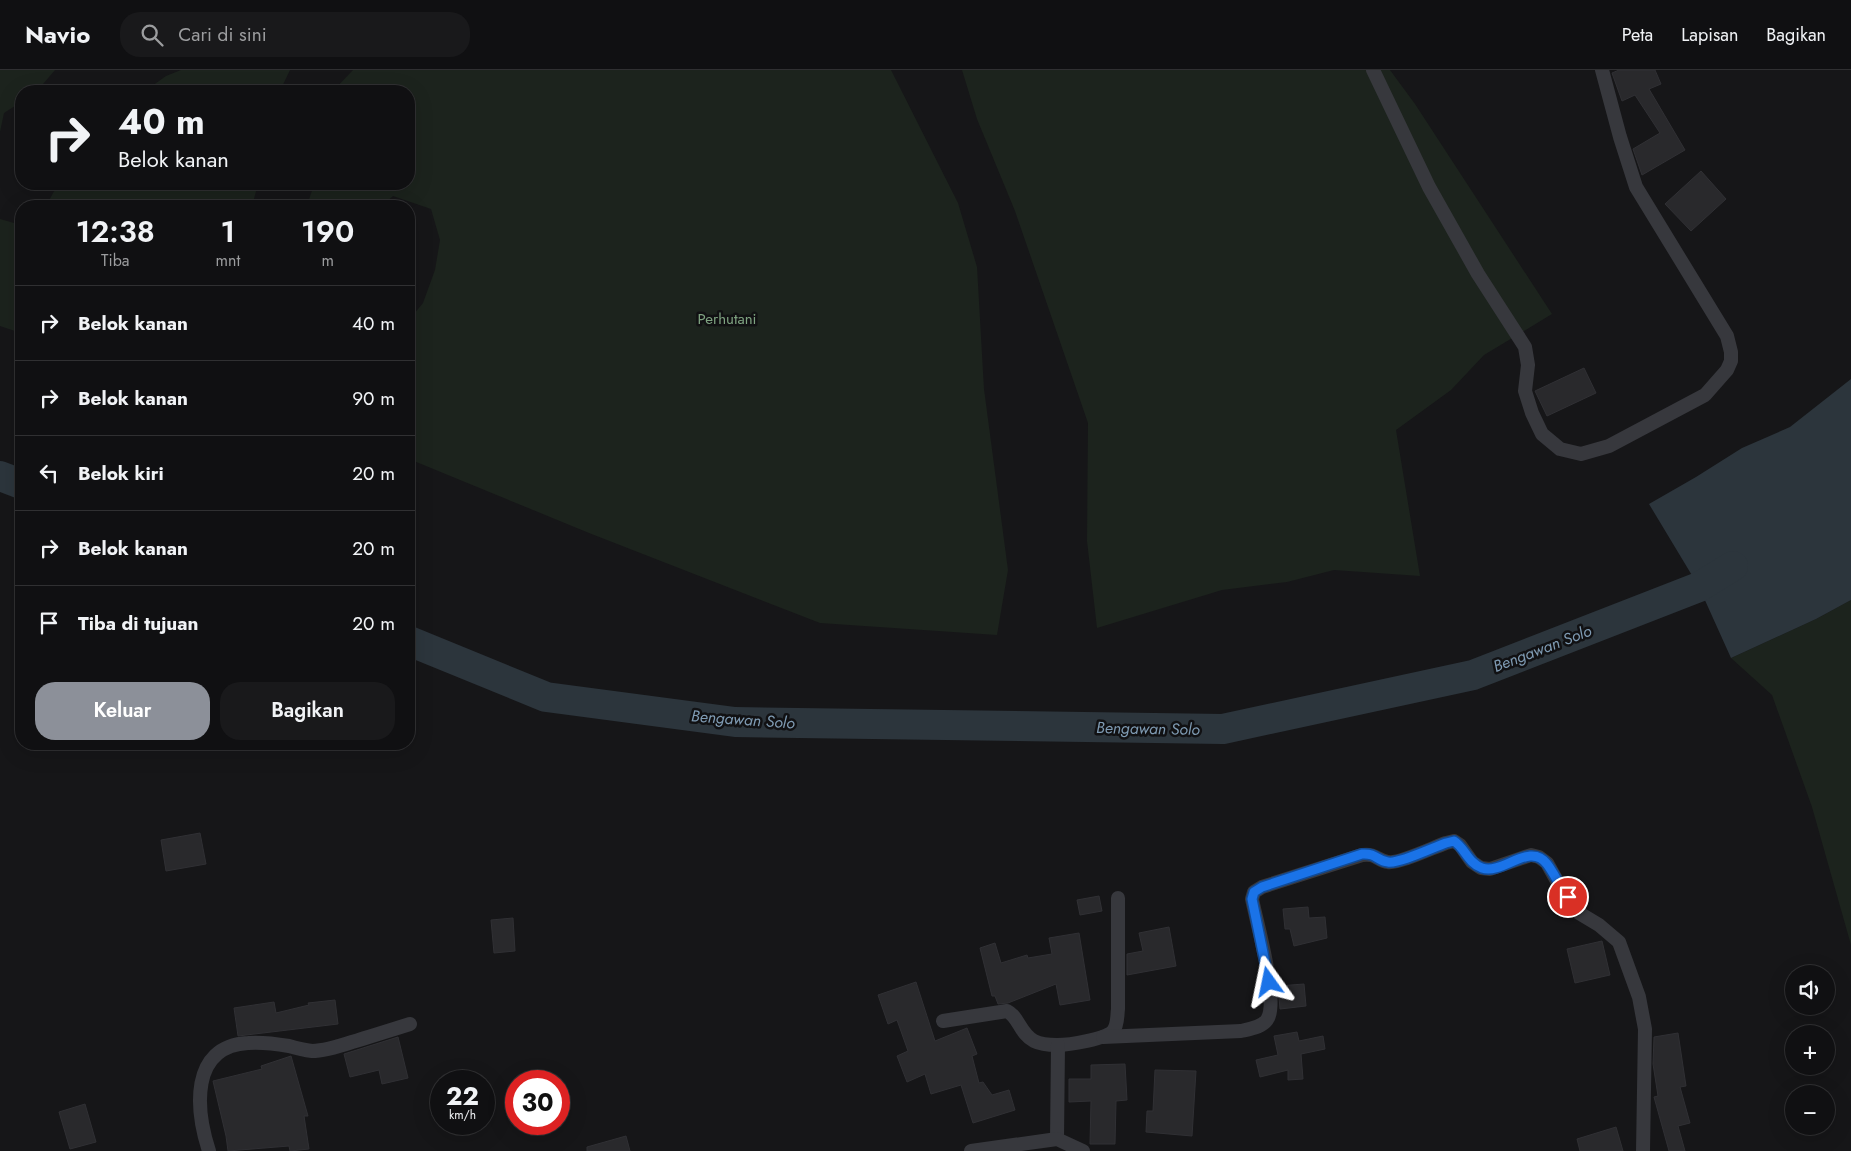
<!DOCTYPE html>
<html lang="id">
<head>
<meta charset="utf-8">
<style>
  body { margin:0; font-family:Jost,sans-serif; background:#19191b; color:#f1f3f6; height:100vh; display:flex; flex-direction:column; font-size:19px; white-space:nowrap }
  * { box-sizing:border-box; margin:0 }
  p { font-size:16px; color:#9c9d9f }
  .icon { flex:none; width:28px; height:28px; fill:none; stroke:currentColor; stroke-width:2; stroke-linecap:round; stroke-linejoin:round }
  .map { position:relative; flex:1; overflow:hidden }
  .side { position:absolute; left:15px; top:130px; width:400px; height:550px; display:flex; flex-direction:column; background:#101012; border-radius:20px; box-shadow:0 5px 20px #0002,0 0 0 1px #303032 }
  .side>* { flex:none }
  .hud { position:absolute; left:15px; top:15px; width:400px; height:105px; border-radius:20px; box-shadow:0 5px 20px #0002,0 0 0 1px #303032; background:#101012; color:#f1f3f6; overflow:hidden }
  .buttons { position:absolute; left:1785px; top:895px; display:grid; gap:10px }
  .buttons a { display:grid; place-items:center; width:50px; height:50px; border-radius:50%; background:#101012; box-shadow:0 5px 20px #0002,0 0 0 1px #303032; font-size:25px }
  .speed { position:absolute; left:430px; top:1000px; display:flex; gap:10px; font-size:25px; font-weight:700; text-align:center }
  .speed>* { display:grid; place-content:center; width:65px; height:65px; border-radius:50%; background:#101012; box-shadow:0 5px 20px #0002,0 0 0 1px #303032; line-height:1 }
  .speed small { font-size:12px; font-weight:400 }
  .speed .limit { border:8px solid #d22; background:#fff; color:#111 }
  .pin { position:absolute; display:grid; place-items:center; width:42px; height:42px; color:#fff; margin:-21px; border:2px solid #fff; border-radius:50%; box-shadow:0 1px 5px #0007 }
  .me { position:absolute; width:55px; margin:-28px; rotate:348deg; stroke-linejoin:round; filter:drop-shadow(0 0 4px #0008) }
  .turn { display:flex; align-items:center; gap:18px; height:105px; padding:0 20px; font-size:22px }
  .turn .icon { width:65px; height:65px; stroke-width:2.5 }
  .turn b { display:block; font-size:35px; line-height:42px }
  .eta { display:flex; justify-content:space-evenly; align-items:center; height:85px; text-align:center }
  .eta b { font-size:30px; font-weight:600; line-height:35px }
  .action { display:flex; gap:10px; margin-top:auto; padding:10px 20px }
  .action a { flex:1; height:58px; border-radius:20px; background:#8c9099; color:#fff; font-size:20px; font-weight:600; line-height:58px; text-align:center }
  .action a+a { background:#19191b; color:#f1f3f6 }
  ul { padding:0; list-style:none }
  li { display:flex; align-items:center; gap:15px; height:75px; padding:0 20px; border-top:1px solid #303032 }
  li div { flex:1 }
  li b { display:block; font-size:19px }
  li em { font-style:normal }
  header { display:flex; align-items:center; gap:30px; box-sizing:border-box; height:70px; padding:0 25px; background:#101012; border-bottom:1px solid #303032 }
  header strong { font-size:24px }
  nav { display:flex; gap:28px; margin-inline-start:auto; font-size:18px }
  .search { width:350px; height:45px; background:#19191b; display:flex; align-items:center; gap:12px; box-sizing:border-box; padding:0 18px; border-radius:20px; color:#9c9d9f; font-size:19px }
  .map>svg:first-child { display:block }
  .green { fill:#1c231d }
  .water { fill:#2c353c }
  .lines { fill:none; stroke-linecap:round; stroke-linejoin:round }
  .river { stroke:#2c353c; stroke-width:30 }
  .building { fill:#29292c; stroke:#303034 }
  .street { stroke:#37383d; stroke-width:14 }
  .route-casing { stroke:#114b97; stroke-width:12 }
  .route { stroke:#1a73e8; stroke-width:9 }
  .labels { text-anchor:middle; stroke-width:5; stroke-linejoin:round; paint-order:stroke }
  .park-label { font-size:15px; fill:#7fa381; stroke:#111113 }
  .water-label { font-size:16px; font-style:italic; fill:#7f9bb3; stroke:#111113 }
</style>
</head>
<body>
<header>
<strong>Navio</strong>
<div class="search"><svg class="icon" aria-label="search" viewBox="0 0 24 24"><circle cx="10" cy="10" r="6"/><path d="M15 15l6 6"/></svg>Cari di sini</div>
<nav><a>Peta</a><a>Lapisan</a><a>Bagikan</a></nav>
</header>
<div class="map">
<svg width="1851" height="1081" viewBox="0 0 1851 1081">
  <rect width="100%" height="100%" fill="#161618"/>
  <g class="green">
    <polygon points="0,0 55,0 37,21 21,21 21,32 4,43 0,62"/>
    <polygon points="181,0 290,0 280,21 145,21 166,6"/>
    <polygon points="353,0 891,0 958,133 977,197 984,319 1008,500 997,565 820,553 589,463 409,389 409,250 423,233 435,200 440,170 431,139 393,126 382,136 307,136 314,114 409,114 409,21 333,21"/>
    <polygon points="962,0 1390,0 1415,34 1552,244 1484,285 1451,320 1396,360 1420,506 1334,500 1287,512 1222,520 1097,558 1087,471 1088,353 1015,141 977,49"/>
    <polygon points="58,114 258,114 252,136 46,136"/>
    <polygon points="0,149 14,153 21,149 21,263 0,256"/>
    <polygon points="1851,530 1851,875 1812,737 1772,625 1731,588 1816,549"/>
  </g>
  <polygon class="water" points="1851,309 1851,530 1816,549 1731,588 1699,517 1649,434 1696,407 1742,378 1790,357"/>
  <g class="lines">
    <g class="river">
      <polyline points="0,406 21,414"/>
      <polyline points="409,571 546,627 735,652 1223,659 1473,605 1699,517 1733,496"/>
    </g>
  </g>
  <g class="building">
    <polygon points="1619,0 1655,0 1661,14 1649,19 1685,80 1642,105 1633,79 1660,63 1635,25 1622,31 1612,3"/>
    <polygon points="1701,101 1726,129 1691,161 1665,134"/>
    <polygon points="1584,298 1596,323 1547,346 1535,321"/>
    <polygon points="200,763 206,794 166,801 161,770"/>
    <polygon points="1099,826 1102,841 1080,845 1077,830"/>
    <polygon points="1308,837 1309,848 1325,847 1327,868 1294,876 1290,859 1285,859 1283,839"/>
    <polygon points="513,848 515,881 494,883 491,850"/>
    <polygon points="1169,857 1176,896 1127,905 1127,884 1143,881 1139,863"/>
    <polygon points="1079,863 1090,930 1060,935 1056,914 1008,933 998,934 995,926 992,926 980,878 995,873 1001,893 1027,885 1028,888 1052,884 1049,868"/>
    <polygon points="1602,871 1610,905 1575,913 1567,879"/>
    <polygon points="916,912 935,971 967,958 977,984 972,986 979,1013 983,1012 992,1025 1009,1020 1015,1040 973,1053 961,1015 931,1024 925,1004 907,1012 897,986 908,981 897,950 888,954 878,925"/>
    <polygon points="1304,914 1306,936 1280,939 1278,916"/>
    <polygon points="335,930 338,954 238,966 234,938 274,932 276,943 309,935 308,933"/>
    <polygon points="1297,962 1299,971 1323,966 1325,979 1301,984 1303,1009 1288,1010 1288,1000 1260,1007 1256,990 1278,985 1274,966"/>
    <polygon points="1678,963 1686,1016 1680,1017 1690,1053 1678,1056 1685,1081 1669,1081 1654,1027 1658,1026 1653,994 1654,967"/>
    <polygon points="398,967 408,1008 382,1014 379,1000 350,1007 344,984"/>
    <polygon points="291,986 308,1046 304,1046 309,1079 290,1081 289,1076 228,1081 226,1066 213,1011 262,999 261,996"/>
    <polygon points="1125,994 1127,1030 1116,1031 1115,1074 1090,1074 1091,1031 1069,1032 1069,1009 1091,1009 1091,995"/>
    <polygon points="1155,1000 1196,1001 1192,1066 1146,1062 1147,1041 1153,1041"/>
    <polygon points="85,1034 96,1072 70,1079 59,1042"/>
    <polygon points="1616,1057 1623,1081 1580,1081 1577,1069"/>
    <polygon points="626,1066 630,1081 587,1081 587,1077"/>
  </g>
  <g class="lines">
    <g class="street">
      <polyline points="1373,0 1429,117 1478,204 1525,277 1528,295 1525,321 1532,343 1542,364 1560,379 1581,384 1609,376 1705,325 1727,300 1731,291 1731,282 1727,266 1636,117 1620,67 1602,0"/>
      <path d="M943,951L1007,941C1019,947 1020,964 1034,971C1040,974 1051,975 1057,975C1069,975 1106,969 1113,961C1118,955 1117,946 1118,939V828"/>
      <path d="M1103,967L1241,961C1250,959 1264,957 1268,948C1278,928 1257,854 1252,829L1254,822L1262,817L1362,785C1377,783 1377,791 1388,792C1399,794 1434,777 1446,773L1454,771L1460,775L1472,792L1481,798L1490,799L1531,785L1539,787L1547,793L1557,811L1579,843L1599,855L1619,872L1639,927L1645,959L1643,1081"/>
      <polyline points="1057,1069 1058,975"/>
      <path d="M209,1081C196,1041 189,976 248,973C261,972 277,974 289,976C296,978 304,980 312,981C325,981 340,976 352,972C372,966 391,960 410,954"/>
      <polyline points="971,1081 1057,1069 1083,1081"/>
    </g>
  </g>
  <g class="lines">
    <g class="route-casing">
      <path id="route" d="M1269,912L1252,829L1254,822L1262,817L1362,784C1377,783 1377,791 1388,792C1399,794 1434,777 1446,773L1454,771C1465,778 1468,793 1482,798C1503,805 1530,771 1547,794C1554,803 1560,817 1568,827"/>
    </g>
    <use href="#route" class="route"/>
  </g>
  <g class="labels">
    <g class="park-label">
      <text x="727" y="254">Perhutani</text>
    </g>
    <g class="water-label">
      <text transform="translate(1542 578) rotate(-21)" y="6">Bengawan Solo</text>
      <text transform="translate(743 649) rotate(4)" y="6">Bengawan Solo</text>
      <text transform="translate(1148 658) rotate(1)" y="6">Bengawan Solo</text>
    </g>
  </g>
</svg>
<div class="buttons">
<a><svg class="icon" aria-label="sound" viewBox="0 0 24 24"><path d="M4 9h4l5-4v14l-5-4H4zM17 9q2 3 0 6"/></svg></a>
<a>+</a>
<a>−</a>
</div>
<div class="speed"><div>22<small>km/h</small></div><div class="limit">30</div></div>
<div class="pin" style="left:1568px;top:827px;background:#d93025"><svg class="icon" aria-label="arrive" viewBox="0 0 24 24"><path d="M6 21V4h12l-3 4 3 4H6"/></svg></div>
<svg class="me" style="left:1269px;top:912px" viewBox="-20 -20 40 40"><path d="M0-17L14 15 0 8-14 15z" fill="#1a73e8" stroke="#fff" stroke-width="4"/></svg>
<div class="hud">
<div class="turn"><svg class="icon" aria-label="right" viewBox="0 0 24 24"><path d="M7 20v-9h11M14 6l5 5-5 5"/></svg><div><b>40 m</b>Belok kanan</div></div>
</div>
<section class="side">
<div class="eta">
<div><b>12:38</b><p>Tiba</p></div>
<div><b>1</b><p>mnt</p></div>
<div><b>190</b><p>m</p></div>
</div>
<ul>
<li><svg class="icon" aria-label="right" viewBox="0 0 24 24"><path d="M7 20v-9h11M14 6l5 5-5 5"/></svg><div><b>Belok kanan</b></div><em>40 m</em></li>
<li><svg class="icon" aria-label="right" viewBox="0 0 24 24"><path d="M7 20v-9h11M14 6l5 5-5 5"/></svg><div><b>Belok kanan</b></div><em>90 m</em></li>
<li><svg class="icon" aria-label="left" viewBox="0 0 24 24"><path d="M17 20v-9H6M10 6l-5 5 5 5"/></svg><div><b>Belok kiri</b></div><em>20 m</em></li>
<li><svg class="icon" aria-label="right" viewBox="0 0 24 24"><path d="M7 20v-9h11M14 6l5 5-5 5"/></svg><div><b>Belok kanan</b></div><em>20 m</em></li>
<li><svg class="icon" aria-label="arrive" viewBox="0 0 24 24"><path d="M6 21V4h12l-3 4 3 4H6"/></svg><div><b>Tiba di tujuan</b></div><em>20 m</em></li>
</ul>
<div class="action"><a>Keluar</a><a>Bagikan</a></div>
</section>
</div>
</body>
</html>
